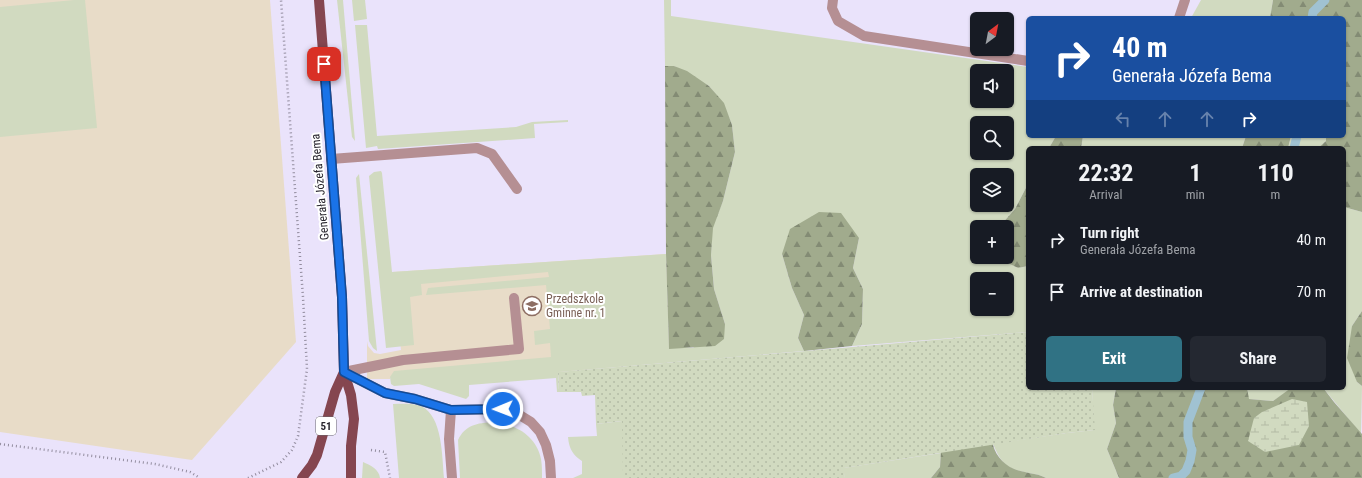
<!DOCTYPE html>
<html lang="en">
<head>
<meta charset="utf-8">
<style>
  body { margin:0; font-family:"Roboto Condensed",sans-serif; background:#242831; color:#f1f3f6; height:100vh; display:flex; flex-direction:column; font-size:15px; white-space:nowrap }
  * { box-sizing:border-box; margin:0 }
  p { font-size:13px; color:#9ea1a6 }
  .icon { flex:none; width:22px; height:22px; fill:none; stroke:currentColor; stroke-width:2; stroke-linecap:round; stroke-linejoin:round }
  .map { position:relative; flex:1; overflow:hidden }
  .panel { position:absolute; left:1026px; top:146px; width:320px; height:244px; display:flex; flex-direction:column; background:#171b24; border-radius:6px; box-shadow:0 1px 3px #0004 }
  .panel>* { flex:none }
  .banner { position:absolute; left:1026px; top:16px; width:320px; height:122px; border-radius:6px; box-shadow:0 1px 3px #0004; background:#1a4fa0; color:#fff; overflow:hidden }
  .needle { width:26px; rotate:32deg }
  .tools { position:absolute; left:970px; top:12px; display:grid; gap:8px }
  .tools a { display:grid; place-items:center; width:44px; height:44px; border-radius:6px; background:#171b24; box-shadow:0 1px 3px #0004; font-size:20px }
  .pin { position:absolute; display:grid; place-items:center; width:34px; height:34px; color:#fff; margin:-17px; border-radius:8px; box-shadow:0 2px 6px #0006 }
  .me { position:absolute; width:44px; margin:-22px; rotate:269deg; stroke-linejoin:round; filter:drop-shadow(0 0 3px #0008) }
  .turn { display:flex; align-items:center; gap:14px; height:84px; padding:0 20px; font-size:18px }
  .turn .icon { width:52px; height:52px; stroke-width:2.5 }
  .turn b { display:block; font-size:28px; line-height:34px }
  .lanes { display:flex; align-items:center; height:38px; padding:0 20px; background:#0003; justify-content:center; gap:20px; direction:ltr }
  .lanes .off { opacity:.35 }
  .eta { display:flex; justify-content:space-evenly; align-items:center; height:68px; text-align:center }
  .eta b { font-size:24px; font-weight:700; line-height:28px }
  .action { display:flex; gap:8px; margin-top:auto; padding:8px 20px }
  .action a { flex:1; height:46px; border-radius:6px; background:#307284; color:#fff; font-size:16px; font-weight:700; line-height:46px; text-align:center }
  .action a+a { background:#242831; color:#f1f3f6 }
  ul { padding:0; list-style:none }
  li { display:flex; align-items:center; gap:12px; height:52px; padding:0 20px }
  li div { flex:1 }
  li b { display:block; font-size:15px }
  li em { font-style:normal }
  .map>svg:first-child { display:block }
  .education { fill:#e8dcc8 }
  .grass { fill:#d1dac0; fill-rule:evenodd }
  .forest { fill:url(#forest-firs) }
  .wetland { fill:url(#wetland-marsh) }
  .garden { fill:url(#garden-dots) }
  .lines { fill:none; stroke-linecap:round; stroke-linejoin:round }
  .stream { stroke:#a0c2d2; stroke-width:9 }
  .path { stroke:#938d9f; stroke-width:2.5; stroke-dasharray:1 3; stroke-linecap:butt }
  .lane { stroke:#b58f93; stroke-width:10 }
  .primary { stroke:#854650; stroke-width:10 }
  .route-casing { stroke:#114b97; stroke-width:10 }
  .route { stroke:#1a73e8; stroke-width:7 }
  .labels { text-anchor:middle; stroke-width:4; stroke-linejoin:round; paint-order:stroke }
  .shield { fill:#fff; stroke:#69676d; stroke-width:1 }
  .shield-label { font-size:11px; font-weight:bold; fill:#29262f }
  .street-label { font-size:12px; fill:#29262f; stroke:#fff }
  .education-label { font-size:12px; fill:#785e54; stroke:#fff; text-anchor:start }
</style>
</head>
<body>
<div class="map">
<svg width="1362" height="478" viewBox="0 0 1362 478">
  <defs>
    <pattern id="forest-firs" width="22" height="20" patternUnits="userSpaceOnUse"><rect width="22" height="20" fill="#a1ab8d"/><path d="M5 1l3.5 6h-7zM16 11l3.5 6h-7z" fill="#838b74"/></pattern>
    <pattern id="wetland-marsh" width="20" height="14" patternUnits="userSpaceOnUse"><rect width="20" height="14" fill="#d1dac0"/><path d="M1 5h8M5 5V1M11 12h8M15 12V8" fill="none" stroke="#b3bba5"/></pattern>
    <pattern id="garden-dots" width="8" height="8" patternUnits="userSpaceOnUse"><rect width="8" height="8" fill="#d1dac0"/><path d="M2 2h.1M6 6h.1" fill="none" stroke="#b3bba5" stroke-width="1.8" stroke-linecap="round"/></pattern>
  </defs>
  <rect width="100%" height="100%" fill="#eae3fb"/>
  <g class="education">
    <polygon points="0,0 270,0 296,342 192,460 0,432"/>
    <polygon points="666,254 669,362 481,379 390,377 390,379 367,379 367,341 368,346 374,353 380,354 401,350 392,272"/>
  </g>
  <g class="grass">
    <polygon points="74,0 85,0 97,128 0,137 0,7"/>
    <polygon points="337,0 343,0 355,141 352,137"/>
    <polygon points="352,0 365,0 367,19 354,21"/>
    <path d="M664,0H671V16L1028,67V136H1056L1049,148H1028V184L1015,209L999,227H977V257H998L1018,268L1028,266V332L852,346L862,324L863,289L853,268L859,238L782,254L792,288L804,315L798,338L804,351L558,372L559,392H557L556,378L469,385V396L466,399L419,384L394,386L391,384L390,377L394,371L551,357L550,343L535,345L534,331L550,329L546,285L426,295L428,288L549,277L548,272L421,284L422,295L410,297L414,345L386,348L369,176L374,172L381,171L382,173L392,272L666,254L669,348H693L725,324L714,289L711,255L712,228L723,201L735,152L732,125L723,103L709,86L674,66H665ZM977,71H1007V101H977ZM977,123H1007V153H977ZM977,175H1007V205H977ZM977,279H1007V309H977Z"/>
    <polygon points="1201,0 1273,0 1270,18 1191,18"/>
    <polygon points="355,25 367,25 377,136 516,127 532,122 568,120 568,122 534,124 535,138 378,149 377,146 366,148"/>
    <polygon points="1083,136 1246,136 1242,148 1081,148"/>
    <polygon points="1291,136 1326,136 1326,141 1318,148 1288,148"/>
    <polygon points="359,174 377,351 373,348 369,341 356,178"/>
    <polygon points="1344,207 1362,212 1362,311 1352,326 1357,382 1362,386 1361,434 1324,389 1320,388 1344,388"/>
    <path d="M1092,388H1116L1113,405L1116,423L1107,449L1119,478H1046C1039,474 1032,474 1024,472C1006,469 1000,461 993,444L1067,433L1094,430Z"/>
    <polygon points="1247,388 1295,388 1291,389 1273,401 1248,399"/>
    <path d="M393,404C402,404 412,403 421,406C443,416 442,458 444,478H399Z"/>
    <path d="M622,421L668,478H573L582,474V461C573,455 569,449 568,437L597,436L596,424Z"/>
    <path d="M493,422C515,424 536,435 541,459C542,465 542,472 542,478H460L458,440C465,425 477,423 493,422Z"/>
    <polygon points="941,453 940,467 931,478 845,478 843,468"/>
    <path d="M363,462C370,465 379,469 380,478H362Z"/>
  </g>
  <g class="forest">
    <polygon points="1273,0 1362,0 1362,212 1344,207 1344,148 1318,148 1326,141 1326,136 1344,136 1344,18 1270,18"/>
    <polygon points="665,66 674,66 687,71 709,86 724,103 732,125 735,152 723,201 713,228 711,255 714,289 725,324 724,339 715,346 669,349 666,254"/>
    <polygon points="1056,136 1083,136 1081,148 1049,148"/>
    <polygon points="1246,136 1291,136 1288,148 1242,148"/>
    <polygon points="1028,184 1028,266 1018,268 998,258 998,257 1007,257 1007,227 999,227 1015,209"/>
    <polygon points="819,212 841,213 859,238 853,268 863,289 862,324 852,346 804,351 798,338 804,315 792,288 782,254 790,229"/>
    <polygon points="1362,311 1362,386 1357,382 1347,358 1352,326"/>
    <polygon points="1116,388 1247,388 1249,399 1273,401 1291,388 1324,389 1334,402 1362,434 1362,478 1119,478 1107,449 1116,423 1113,405"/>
    <path d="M993,422C993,429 992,438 993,445C997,460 1010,470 1025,472C1032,474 1039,474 1046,478H931L940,467L942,435Z"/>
  </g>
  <polygon class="wetland" points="1292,399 1307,402 1309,426 1299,445 1265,452 1248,441 1254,418 1262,412"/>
  <polygon class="garden" points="1028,332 1028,388 1092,388 1095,430 1067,433 844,468 845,478 623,478 622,421 596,424 595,395 582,396 581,392 559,392 558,372"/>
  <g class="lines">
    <g class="stream">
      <polyline points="1312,18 1313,12 1325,0"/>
      <polyline points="1294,148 1297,136"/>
      <polyline points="1173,478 1181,476 1186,471 1190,461 1192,450 1188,437 1188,422 1201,388"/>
    </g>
    <g class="path">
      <polyline points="0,444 155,464 190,472 200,478"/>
      <polyline points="371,450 385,452 390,478"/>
      <polyline points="248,478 281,462 292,450 298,436 307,369 303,297 281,0"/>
    </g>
    <g class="lane">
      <polyline points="833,0 832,8 838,21 864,36 1028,61"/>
      <polyline points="1179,18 1185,0"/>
      <polyline points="331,159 477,148 492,154 517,189"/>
      <polyline points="344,372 385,393 415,399 451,410 503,409 518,414 531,422 540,432 546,445 550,461 551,478"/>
      <polyline points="344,372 403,360 519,349 514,298"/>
      <polyline points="451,410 449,439 452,478"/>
    </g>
    <g class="primary">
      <polyline points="319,0 342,297 344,372 351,395 354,419 351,446 351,478"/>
      <polyline points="302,478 312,465 317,455 335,392 344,372"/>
    </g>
  </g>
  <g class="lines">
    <g class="route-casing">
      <polyline id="route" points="324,64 342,297 344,372 385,393 415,399 451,410 503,409"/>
    </g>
    <use href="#route" class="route"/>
  </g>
  <defs>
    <g id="school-ring" transform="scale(1)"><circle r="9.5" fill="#fff" stroke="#8d6e63" stroke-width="1.5"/><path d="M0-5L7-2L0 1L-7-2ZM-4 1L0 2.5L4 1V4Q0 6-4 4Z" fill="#8d6e63"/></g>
  </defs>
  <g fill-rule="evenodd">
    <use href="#school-ring" x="532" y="306"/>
  </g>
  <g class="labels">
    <rect class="shield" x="316" y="417" width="20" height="18" rx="3"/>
    <g class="shield-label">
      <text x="326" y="430">51</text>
    </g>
    <g class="street-label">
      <text transform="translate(320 187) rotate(-95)" y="4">Generała Józefa Bema</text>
    </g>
    <g class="education-label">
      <text x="546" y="303">Przedszkole<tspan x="546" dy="14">Gminne nr. 1</tspan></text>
    </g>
  </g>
</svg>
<div class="tools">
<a><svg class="needle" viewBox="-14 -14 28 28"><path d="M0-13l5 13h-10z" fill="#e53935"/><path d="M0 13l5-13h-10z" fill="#9ea1a6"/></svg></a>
<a><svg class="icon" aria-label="sound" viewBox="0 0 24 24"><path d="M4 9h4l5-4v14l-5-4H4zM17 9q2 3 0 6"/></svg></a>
<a><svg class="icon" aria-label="search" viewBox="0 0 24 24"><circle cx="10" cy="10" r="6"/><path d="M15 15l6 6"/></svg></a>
<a><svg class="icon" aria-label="layers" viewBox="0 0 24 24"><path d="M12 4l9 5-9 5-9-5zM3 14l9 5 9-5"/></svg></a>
<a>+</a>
<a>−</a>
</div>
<div class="pin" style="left:324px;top:64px;background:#d93025"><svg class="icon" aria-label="arrive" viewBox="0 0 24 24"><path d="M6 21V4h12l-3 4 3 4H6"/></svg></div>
<svg class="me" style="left:503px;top:409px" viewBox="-20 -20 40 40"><circle r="17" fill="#1a73e8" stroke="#fff" stroke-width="3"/><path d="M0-11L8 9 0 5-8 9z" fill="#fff"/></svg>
<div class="banner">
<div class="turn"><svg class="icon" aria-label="right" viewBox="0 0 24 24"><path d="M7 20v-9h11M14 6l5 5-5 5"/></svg><div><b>40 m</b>Generała Józefa Bema</div></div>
<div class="lanes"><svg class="icon off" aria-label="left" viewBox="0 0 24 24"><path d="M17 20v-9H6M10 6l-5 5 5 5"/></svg><svg class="icon off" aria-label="ahead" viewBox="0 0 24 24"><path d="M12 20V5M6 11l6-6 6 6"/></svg><svg class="icon off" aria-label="ahead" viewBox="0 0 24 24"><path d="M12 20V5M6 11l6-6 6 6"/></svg><svg class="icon" aria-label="right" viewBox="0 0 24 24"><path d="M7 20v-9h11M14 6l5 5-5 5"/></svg></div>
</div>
<section class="panel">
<div class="eta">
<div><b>22:32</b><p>Arrival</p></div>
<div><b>1</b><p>min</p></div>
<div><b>110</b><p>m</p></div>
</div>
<ul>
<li><svg class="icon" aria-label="right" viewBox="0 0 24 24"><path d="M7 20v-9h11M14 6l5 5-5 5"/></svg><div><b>Turn right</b><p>Generała Józefa Bema</p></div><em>40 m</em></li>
<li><svg class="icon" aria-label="arrive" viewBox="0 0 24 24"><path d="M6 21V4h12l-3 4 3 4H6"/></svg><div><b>Arrive at destination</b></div><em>70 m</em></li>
</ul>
<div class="action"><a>Exit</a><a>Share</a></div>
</section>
</div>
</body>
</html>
